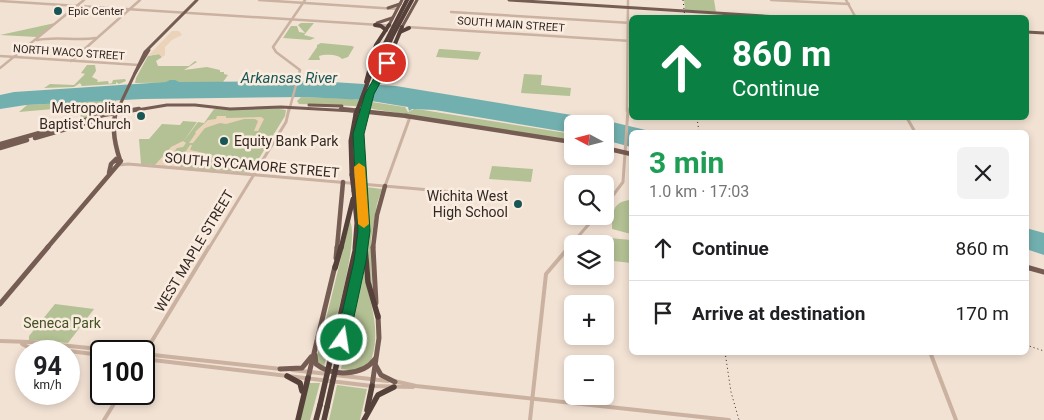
<!DOCTYPE html>
<html lang="en">
<head>
<meta charset="utf-8">
<style>
  body { margin:0; font-family:Roboto,sans-serif; background:#f2f2f2; color:#202124; height:100vh; display:flex; flex-direction:column; font-size:19px; white-space:nowrap }
  * { box-sizing:border-box; margin:0 }
  p { font-size:16px; color:#757577 }
  .icon { flex:none; width:28px; height:28px; fill:none; stroke:currentColor; stroke-width:2; stroke-linecap:round; stroke-linejoin:round }
  .map { position:relative; flex:1; overflow:hidden }
  .sheet { position:absolute; left:629px; top:130px; width:400px; height:225px; display:flex; flex-direction:column; background:#fff; border-radius:8px; box-shadow:0 2px 8px #0003 }
  .sheet>* { flex:none }
  .guide { position:absolute; left:629px; top:15px; width:400px; height:105px; border-radius:8px; box-shadow:0 2px 8px #0003; background:#0b8043; color:#fff; overflow:hidden }
  .needle { width:32px; rotate:277deg }
  .tools { position:absolute; left:564px; top:115px; display:grid; gap:10px }
  .tools a { display:grid; place-items:center; width:50px; height:50px; border-radius:8px; background:#fff; box-shadow:0 2px 8px #0003; font-size:25px }
  .speed { position:absolute; left:15px; top:340px; display:flex; gap:10px; font-size:25px; font-weight:700; text-align:center }
  .speed>* { display:grid; place-content:center; width:65px; height:65px; border-radius:50%; background:#fff; box-shadow:0 2px 8px #0003; line-height:1 }
  .speed small { font-size:12px; font-weight:400 }
  .speed .limit { border:2px solid #111; border-radius:8px; background:#fff; color:#111 }
  .pin { position:absolute; display:grid; place-items:center; width:42px; height:42px; color:#fff; margin:-21px; border:2px solid #fff; border-radius:50%; box-shadow:0 1px 5px #0007 }
  .me { position:absolute; width:55px; margin:-28px; rotate:13deg; stroke-linejoin:round; filter:drop-shadow(0 0 4px #0008) }
  .turn { display:flex; align-items:center; gap:18px; height:105px; padding:0 20px; font-size:22px }
  .turn .icon { width:65px; height:65px; stroke-width:2.5 }
  .turn b { display:block; font-size:35px; line-height:42px }
  .round { display:grid; place-items:center; flex:none; width:52px; height:52px; border-radius:8px; background:#f2f2f2 }
  .overview { display:flex; align-items:center; justify-content:space-between; height:85px; padding:0 20px }
  h1 { font-size:30px; font-weight:700; line-height:38px; color:#1e9e55 }
  ul { padding:0; list-style:none }
  li { display:flex; align-items:center; gap:15px; height:65px; padding:0 20px; border-top:1px solid #e0e0e0 }
  li div { flex:1 }
  li b { display:block; font-size:19px }
  li em { font-style:normal }
  .map>svg:first-child { display:block }
  .green { fill:#b4c194 }
  .plaza { fill:#ebd3ba }
  .water { fill:#72b0af }
  .lines { fill:none; stroke-linecap:round; stroke-linejoin:round }
  .minor-far2 { stroke:#cab1a0; stroke-width:2.5 }
  .minor-far1 { stroke:#cab1a0; stroke-width:3 }
  .minor { stroke:#cab1a0; stroke-width:4 }
  .major-far2 { stroke:#765d54; stroke-width:3 }
  .major-far1 { stroke:#765d54; stroke-width:4.5 }
  .major { stroke:#765d54; stroke-width:5 }
  .highway-far2 { stroke:#55413a; stroke-width:4 }
  .highway-far1 { stroke:#55413a; stroke-width:5 }
  .highway { stroke:#55413a; stroke-width:5.5 }
  .rail { stroke:#332824; stroke-width:1; stroke-dasharray:1 3; stroke-linecap:butt }
  .highway-bridge-far2 { stroke:#55413a; stroke-width:4 }
  .highway-bridge-far1 { stroke:#55413a; stroke-width:5 }
  .highway-bridge { stroke:#55413a; stroke-width:5.5 }
  .route { fill:#0b8043; stroke:#07532c }
  .slow { fill:#f59e0b }
  .poi-dot { fill:#185656; stroke:#faede0; stroke-width:2 }
  .labels { text-anchor:middle; stroke-width:5; stroke-linejoin:round; paint-order:stroke }
  .far-poi-label { font-size:11px; fill:#332824; stroke:#faede0; text-anchor:start }
  .far-street-label { font-size:11px; fill:#332824; stroke:#faede0 }
  .poi-label { font-size:14px; fill:#332824; stroke:#faede0; text-anchor:end }
  .street-label { font-size:14px; fill:#332824; stroke:#faede0 }
  .park-label { font-size:14px; fill:#455326; stroke:#faede0 }
  .water-label { font-size:15px; font-style:italic; fill:#185656; stroke:#faede0 }
</style>
</head>
<body>
<div class="map">
<svg width="1044" height="420" viewBox="0 0 1044 420">
  <rect width="100%" height="100%" fill="#f2e2d4"/>
  <g class="green">
    <polygon points="684,0 714,0 716,12 685,10"/>
    <polygon points="55,23 37,37 0,35"/>
    <polygon points="301,23 314,23 304,35 315,38 310,40 283,38 291,26 297,26 299,32 305,33 298,25"/>
    <path d="M321,43L352,46L354,47L348,57L342,59C338,54 325,54 319,56L320,60H308L317,47V45Z"/>
    <polygon points="439,49 441,49 481,52 478,60 436,57"/>
    <polygon points="159,54 162,57 156,61 158,66 189,66 195,61 197,62 184,70 207,67 220,70 220,72 224,72 224,74 228,75 223,82 135,83 136,78 148,56"/>
    <polygon points="87,65 95,65 96,71 92,77 98,80 97,82 108,81 109,84 112,83 113,80 125,79 126,81 119,84 116,82 116,84 82,86 80,83 74,87 44,88 50,84 74,85 85,74 81,73"/>
    <polygon points="524,74 542,75 541,85 571,88 570,96 521,93"/>
    <polygon points="301,97 352,99 405,107 408,112 414,109 423,110 572,134 572,141 354,106 299,104 297,101"/>
    <polygon points="116,100 116,105 111,112 76,122 88,106 19,112 27,105"/>
    <polygon points="274,108 286,110 285,116 250,173 141,164 139,139 149,139 162,124 180,125 183,121 197,122 183,142 198,122 204,123 214,109"/>
    <polygon points="492,166 533,169 531,182 489,179"/>
    <path d="M366,187L382,189L377,204L371,240L372,291C367,257 367,222 366,187Z"/>
    <path d="M631,200V234L612,229C612,214 612,201 631,200Z"/>
    <path d="M350,221C360,242 330,339 324,367L319,365L316,360Z"/>
    <polygon points="599,237 631,240 631,263 605,260 605,244 599,244"/>
    <path d="M363,268C369,300 383,332 370,363L356,371L341,369Z"/>
    <polygon points="55,304 94,309 68,343 29,340 29,336"/>
    <polygon points="308,383 320,383 310,420 300,420"/>
    <polygon points="337,385 367,389 360,420 329,420"/>
  </g>
  <g class="plaza">
    <polygon points="172,31 179,31 182,35 172,40 165,47 165,55 162,57 159,54 148,56"/>
    <polygon points="217,116 226,116 226,118 261,117 264,119 258,131 254,131 258,121 255,119 244,119 226,124 220,123 205,128 193,143 189,143 196,133 195,132 208,120 216,119"/>
    <polygon points="183,141 186,143 183,147 177,148 167,161 184,154 190,145 192,145 190,150 213,155 211,158 186,156 169,163 182,164 180,167 155,165 171,147"/>
  </g>
  <g class="water">
    <polygon points="170,80 175,80 179,82 316,81 396,86 608,121 654,132 631,132 631,147 605,140 605,124 572,124 572,133 435,110 412,109 409,111 408,107 365,100 303,97 143,99 26,105 0,109 0,95 14,92 166,82"/>
    <polygon points="1026,228 1044,233 1044,255 1026,249"/>
  </g>
  <g class="lines">
    <g class="minor-far2">
      <polyline points="259,0 397,9"/>
      <polyline points="771,0 849,4"/>
      <polyline points="846,0 856,18"/>
      <polyline points="0,1 396,26"/>
      <polyline points="451,12 631,23"/>
      <polyline points="407,27 631,41"/>
      <path d="M37,40C56,36 76,41 95,38"/>
      <polyline points="0,56 139,65"/>
      <polyline points="71,61 140,0"/>
      <polyline points="0,68 84,0"/>
      <polyline points="289,111 300,70 276,52 273,47 305,0"/>
      <polyline points="627,111 628,0"/>
    </g>
    <g class="minor-far1">
      <polyline points="907,118 915,132"/>
      <polyline points="119,165 128,164 465,193"/>
      <polyline points="385,186 410,117"/>
      <polyline points="605,206 623,182 628,109"/>
      <polyline points="209,248 286,122 289,109"/>
      <polyline points="568,248 596,216"/>
    </g>
    <g class="minor">
      <polyline points="0,341 31,342 118,351"/>
      <polyline points="22,344 28,347 67,351"/>
      <polyline points="69,351 101,355"/>
      <polyline points="930,352 956,420"/>
      <polyline points="144,354 281,369"/>
      <polyline points="144,354 209,247"/>
      <polyline points="144,359 372,386 413,387"/>
      <polyline points="292,370 328,374"/>
      <polyline points="335,375 388,381"/>
      <polyline points="394,381 416,386 729,420"/>
      <polyline points="104,420 120,394"/>
      <polyline points="530,420 546,274 569,247"/>
    </g>
    <g class="major-far2">
      <polyline points="509,0 794,18"/>
      <polyline points="388,8 400,4"/>
      <polyline points="377,23 392,18"/>
      <polyline points="389,25 402,0"/>
      <polyline points="402,27 417,0"/>
      <polyline points="1026,32 1044,33"/>
      <polyline points="135,73 149,50"/>
      <polyline points="309,105 342,106"/>
      <polyline points="117,111 145,52 197,0"/>
      <polyline points="131,111 167,105 195,105 230,109 281,107 353,111"/>
    </g>
    <g class="major-far1">
      <polyline points="341,109 407,116"/>
      <polyline points="406,116 572,142"/>
      <polyline points="35,138 97,120"/>
      <polyline points="0,144 103,115 139,109"/>
      <polyline points="0,148 27,140"/>
      <polyline points="605,148 631,154"/>
      <path d="M115,161L120,160C115,145 111,124 117,109"/>
      <polyline points="109,173 111,164 116,159"/>
      <polyline points="47,248 121,161"/>
      <polyline points="337,248 343,182"/>
      <polyline points="373,248 377,215 385,186"/>
    </g>
    <g class="major">
      <polyline points="373,247 376,303"/>
      <polyline points="336,258 337,247"/>
      <polyline points="1026,267 1044,272"/>
      <polyline points="0,304 48,247"/>
      <path d="M315,355L316,364C332,377 363,376 375,359"/>
      <polyline points="376,366 381,375 395,382"/>
      <polyline points="280,369 302,368 311,357"/>
      <polyline points="308,378 335,266"/>
      <polyline points="372,386 379,338 378,315"/>
    </g>
    <g class="highway-far2">
      <polyline points="375,25 381,26 386,30"/>
      <polyline points="400,32 409,28"/>
      <polyline points="366,82 376,45 389,25"/>
      <polyline points="374,82 392,37"/>
      <polyline points="370,94 387,63 402,27"/>
    </g>
    <g class="highway-far1">
      <polyline points="352,175 351,141 356,114"/>
      <polyline points="360,175 358,140 363,115"/>
      <polyline points="354,191 357,223 355,248"/>
      <polyline points="362,192 364,231 362,248"/>
      <polyline points="341,248 353,199"/>
    </g>
    <g class="highway">
      <polyline points="365,247 368,282 378,317"/>
      <polyline points="335,268 341,247"/>
      <polyline points="335,339 356,247"/>
      <polyline points="342,340 362,247"/>
      <polyline points="287,376 300,383 302,391"/>
      <polyline points="367,410 372,386"/>
      <polyline points="298,420 308,378"/>
      <polyline points="316,420 320,405"/>
      <polyline points="324,420 327,407"/>
      <polyline points="364,420 378,395 394,387"/>
    </g>
    <g class="rail">
      <polyline points="683,0 685,18"/>
      <polyline points="697,118 699,132"/>
      <polyline points="1026,345 1044,351"/>
      <polyline points="725,352 731,392 739,420"/>
    </g>
    <g class="highway-bridge-far2">
      <polyline points="392,37 412,0"/>
      <polyline points="357,111 374,65 407,0"/>
      <polyline points="364,111 370,94"/>
    </g>
    <g class="highway-bridge-far1">
      <polyline points="356,114 358,109"/>
      <polyline points="363,115 365,109"/>
      <polyline points="352,175 354,191"/>
      <polyline points="360,175 362,192"/>
    </g>
    <g class="highway-bridge">
      <polyline points="320,405 335,339"/>
      <polyline points="327,407 342,340"/>
    </g>
  </g>
  <polygon class="route" points="387,60 391,63 374,94 364,134 370,231 366,261 349,340 347,344 342,346 338,344 336,340 354,261 358,231 353,134 365,94 383,63"/>
  <polygon class="slow" points="359,163 365,167 369,224 364,228 358,224 354,167"/>
  <g class="poi-dot">
    <circle cx="58" cy="11" r="5"/>
    <circle cx="141" cy="116" r="5"/>
    <circle cx="224" cy="141" r="5"/>
    <circle cx="518" cy="204" r="5"/>
  </g>
  <g class="labels">
    <g class="far-poi-label">
      <text x="68" y="15">Epic Center</text>
    </g>
    <g class="far-street-label">
      <text transform="translate(511 24) rotate(4)" y="4">SOUTH MAIN STREET</text>
      <text transform="translate(69 52) rotate(4)" y="4">NORTH WACO STREET</text>
    </g>
    <g class="poi-label">
      <text x="131" y="113">Metropolitan<tspan x="131" dy="16">Baptist Church</tspan></text>
      <text x="234" y="146" text-anchor="start">Equity Bank Park</text>
      <text x="508" y="201">Wichita West<tspan x="508" dy="16">High School</tspan></text>
    </g>
    <g class="street-label">
      <text transform="translate(252 165) rotate(5)" y="5">SOUTH SYCAMORE STREET</text>
      <text transform="translate(194 251) rotate(-59)" y="5">WEST MAPLE STREET</text>
    </g>
    <g class="park-label">
      <text x="62" y="328">Seneca Park</text>
    </g>
    <g class="water-label">
      <text x="289" y="83">Arkansas River</text>
    </g>
  </g>
</svg>
<div class="tools">
<a><svg class="needle" viewBox="-14 -14 28 28"><path d="M0-13l5 13h-10z" fill="#e53935"/><path d="M0 13l5-13h-10z" fill="#757577"/></svg></a>
<a><svg class="icon" aria-label="search" viewBox="0 0 24 24"><circle cx="10" cy="10" r="6"/><path d="M15 15l6 6"/></svg></a>
<a><svg class="icon" aria-label="layers" viewBox="0 0 24 24"><path d="M12 4l9 5-9 5-9-5zM3 14l9 5 9-5"/></svg></a>
<a>+</a>
<a>−</a>
</div>
<div class="speed"><div>94<small>km/h</small></div><div class="limit">100</div></div>
<div class="pin" style="left:387px;top:63px;background:#d93025"><svg class="icon" aria-label="arrive" viewBox="0 0 24 24"><path d="M6 21V4h12l-3 4 3 4H6"/></svg></div>
<svg class="me" style="left:342px;top:340px" viewBox="-20 -20 40 40"><circle r="17" fill="#0b8043" stroke="#fff" stroke-width="3"/><path d="M0-11L8 9 0 5-8 9z" fill="#fff"/></svg>
<div class="guide">
<div class="turn"><svg class="icon" aria-label="ahead" viewBox="0 0 24 24"><path d="M12 20V5M6 11l6-6 6 6"/></svg><div><b>860 m</b>Continue</div></div>
</div>
<section class="sheet">
<div class="overview"><div><h1>3 min</h1><p>1.0 km · 17:03</p></div><a class="round"><svg class="icon" aria-label="close" viewBox="0 0 24 24"><path d="M6 6l12 12M18 6L6 18"/></svg></a></div>
<ul>
<li><svg class="icon" aria-label="ahead" viewBox="0 0 24 24"><path d="M12 20V5M6 11l6-6 6 6"/></svg><div><b>Continue</b></div><em>860 m</em></li>
<li><svg class="icon" aria-label="arrive" viewBox="0 0 24 24"><path d="M6 21V4h12l-3 4 3 4H6"/></svg><div><b>Arrive at destination</b></div><em>170 m</em></li>
</ul>
</section>
</div>
</body>
</html>
